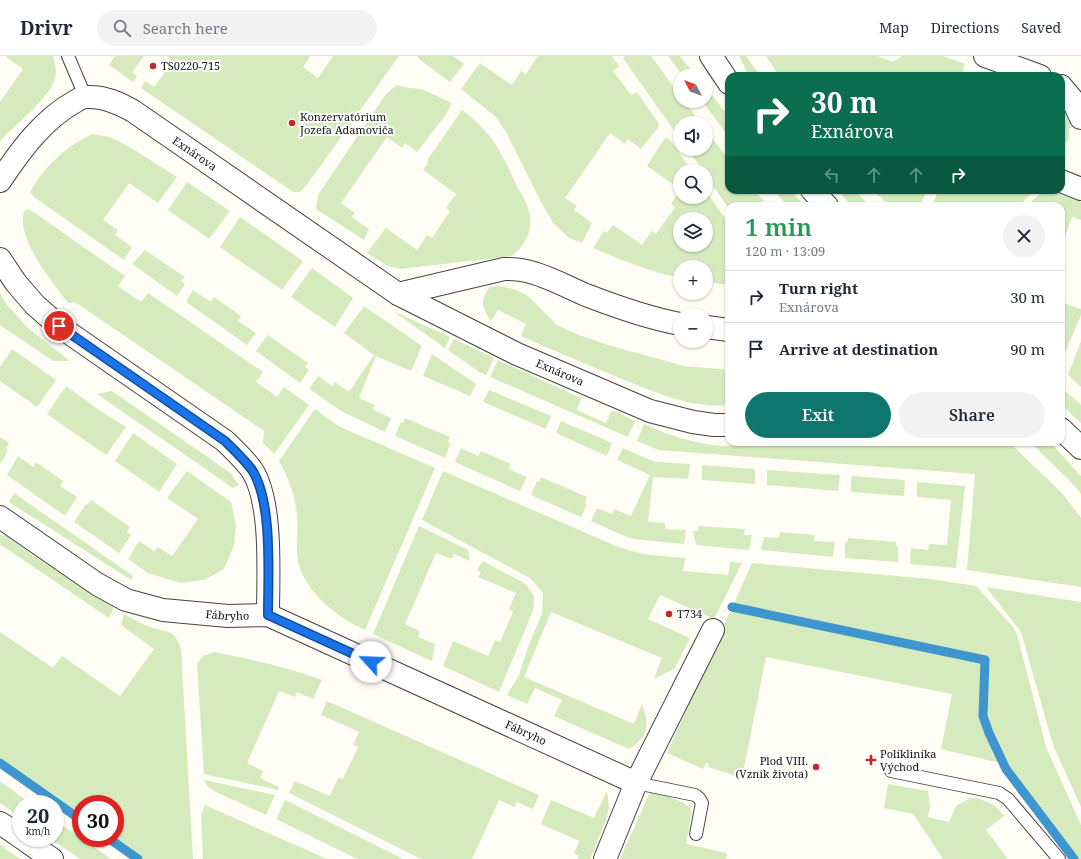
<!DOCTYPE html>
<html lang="en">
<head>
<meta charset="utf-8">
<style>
  body { margin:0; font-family:"Noto Serif",serif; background:#f2f2f3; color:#1f2937; height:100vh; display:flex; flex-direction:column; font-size:15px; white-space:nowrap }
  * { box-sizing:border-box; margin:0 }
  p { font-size:13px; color:#747a83 }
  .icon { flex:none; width:22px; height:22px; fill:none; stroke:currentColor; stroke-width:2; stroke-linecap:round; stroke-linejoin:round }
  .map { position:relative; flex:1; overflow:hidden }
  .details { position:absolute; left:725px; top:146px; width:340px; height:244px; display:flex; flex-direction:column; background:#fff; border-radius:12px; box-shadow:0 1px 3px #0004 }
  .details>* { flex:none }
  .guide { position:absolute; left:725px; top:16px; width:340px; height:122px; border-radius:12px; box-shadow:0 1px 3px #0004; background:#0b6e4f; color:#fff; overflow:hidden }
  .needle { width:26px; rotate:312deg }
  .controls { position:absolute; left:673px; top:12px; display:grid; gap:8px }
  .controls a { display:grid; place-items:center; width:40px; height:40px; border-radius:50%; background:#fff; box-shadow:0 1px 3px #0004; font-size:20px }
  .speed { position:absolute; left:12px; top:739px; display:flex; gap:8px; font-size:20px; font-weight:700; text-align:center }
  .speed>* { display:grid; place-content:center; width:52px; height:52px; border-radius:50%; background:#fff; box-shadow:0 1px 3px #0004; line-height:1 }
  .speed small { font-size:10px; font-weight:400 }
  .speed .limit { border:6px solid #d22; background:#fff; color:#111 }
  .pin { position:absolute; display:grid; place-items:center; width:34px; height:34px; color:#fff; margin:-17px; border:2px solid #fff; border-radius:50%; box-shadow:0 1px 4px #0007 }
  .me { position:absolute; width:44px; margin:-22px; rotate:295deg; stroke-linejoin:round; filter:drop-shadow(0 0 3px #0008) }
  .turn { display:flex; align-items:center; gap:14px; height:84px; padding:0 20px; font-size:18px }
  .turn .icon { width:52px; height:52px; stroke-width:2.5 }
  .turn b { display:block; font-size:28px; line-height:34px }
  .lanes { display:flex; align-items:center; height:38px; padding:0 20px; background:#0003; justify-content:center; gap:20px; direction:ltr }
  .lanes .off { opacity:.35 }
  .round { display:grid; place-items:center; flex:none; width:42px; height:42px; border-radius:21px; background:#f2f2f3 }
  .head { display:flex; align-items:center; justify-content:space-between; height:68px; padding:0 20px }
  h1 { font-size:24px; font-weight:600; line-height:30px; color:#1e9e55 }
  .action { display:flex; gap:8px; margin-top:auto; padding:8px 20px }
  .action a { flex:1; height:46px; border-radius:24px; background:#0f766e; color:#fff; font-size:16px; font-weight:600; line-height:46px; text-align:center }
  .action a+a { background:#f2f2f3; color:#1f2937 }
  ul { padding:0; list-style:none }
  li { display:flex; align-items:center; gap:12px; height:52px; padding:0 20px; border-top:1px solid #e0e1e3 }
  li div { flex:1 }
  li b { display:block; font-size:15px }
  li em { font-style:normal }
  header { display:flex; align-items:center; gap:24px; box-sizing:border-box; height:56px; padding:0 20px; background:#fff; border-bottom:1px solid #e0e1e3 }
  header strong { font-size:19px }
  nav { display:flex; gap:22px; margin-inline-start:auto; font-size:14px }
  .search { width:280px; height:36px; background:#f2f2f3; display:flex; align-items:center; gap:10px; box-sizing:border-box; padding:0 14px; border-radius:22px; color:#747a83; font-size:15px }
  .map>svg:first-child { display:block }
  .green { fill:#d5ebbd; fill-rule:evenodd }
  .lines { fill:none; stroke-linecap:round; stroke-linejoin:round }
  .stream { stroke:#3f96cf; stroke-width:9 }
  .service-casing { stroke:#444; stroke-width:14 }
  .minor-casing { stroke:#444; stroke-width:24 }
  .tertiary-casing { stroke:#444; stroke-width:24 }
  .service { stroke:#fff; stroke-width:12 }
  .minor { stroke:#fff; stroke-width:22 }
  .tertiary { stroke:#fff; stroke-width:22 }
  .route-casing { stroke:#114b97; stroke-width:10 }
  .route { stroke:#1a73e8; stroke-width:7 }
  .poi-dot { fill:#c4262e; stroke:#fff; stroke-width:1.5 }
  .labels { text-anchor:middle; stroke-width:4; stroke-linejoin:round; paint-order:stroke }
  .poi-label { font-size:11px; fill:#111; stroke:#fff; text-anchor:start }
  .street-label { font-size:11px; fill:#111; stroke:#fff }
</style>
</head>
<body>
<header>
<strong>Drivr</strong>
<div class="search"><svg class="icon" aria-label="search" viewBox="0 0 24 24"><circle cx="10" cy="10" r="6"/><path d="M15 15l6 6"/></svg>Search here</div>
<nav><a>Map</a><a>Directions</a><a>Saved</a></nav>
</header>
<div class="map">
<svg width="1081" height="803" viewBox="0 0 1081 803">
  <rect width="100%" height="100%" fill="#fffdf5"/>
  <g class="green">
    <path d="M7,0H53C54,5 56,11 56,16C56,39 14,68 0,86V46L23,13L6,1Z"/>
    <polygon points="115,0 144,0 132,16 137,20 133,26 109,9"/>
    <polygon points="167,0 310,0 303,11 318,22 333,0 399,0 306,130 300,136 293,136 141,32 145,25 154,31 173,5"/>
    <polygon points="417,0 453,0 464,8 450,26 419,3"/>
    <polygon points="538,0 612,0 619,10 613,15 631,39 637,36 659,68 658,72 641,93 628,83 625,88 610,77 565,142 577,150 574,154 592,167 582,187 569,182 553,167 541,146 507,78 496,61 461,33 480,7 512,29 521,15 526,18"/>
    <polygon points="625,0 651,0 680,40 680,45 684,45 701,67 680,67 680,83 623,2"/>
    <polygon points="668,0 680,0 695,19 682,19"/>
    <polygon points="739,0 746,0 761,20 749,20"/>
    <polygon points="766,0 877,0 893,6 902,0 943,0 965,8 961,20 779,20"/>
    <polygon points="397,29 409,32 422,33 452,47 445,60 417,96 405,87 402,92 387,81 341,147 355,157 352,161 369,173 364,184 316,153 318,139 386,38"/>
    <polygon points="706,32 729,61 729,81 702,45 706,45"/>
    <polygon points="1061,51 1070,67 1069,83 1061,94"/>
    <path d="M462,54C493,77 501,96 517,130C522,139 529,150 530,161C533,175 523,192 512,200L400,213L388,210L367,197L386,172L417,194L427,179L432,182L450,155L446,152L456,138L423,114L427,109L428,103Z"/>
    <polygon points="706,74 729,104 729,134 754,134 768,150 729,150 729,153 706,120 706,115 703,115 687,93 706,93"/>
    <path d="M92,78L110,81L128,90L177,121L158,147L129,127L103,164L118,174L115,179L132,191L124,204L34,141L30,136C44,111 66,90 92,78Z"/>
    <polygon points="667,82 670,84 692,115 680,115 680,133 647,110 664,83"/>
    <polygon points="187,126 230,155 209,183 168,154"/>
    <path d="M680,134V141H706V135L729,168V229L706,226V211H680V222C649,216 622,204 593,192L604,175L607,177L613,169L642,189L652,175L656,178L675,151L671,148ZM680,163H706V189H680Z"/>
    <polygon points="773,134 790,134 805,150 788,150"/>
    <polygon points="837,134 854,134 870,150 852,150"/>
    <polygon points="873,134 927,134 920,150 889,150"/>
    <polygon points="938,134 1036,134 1018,150 932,150"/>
    <polygon points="1045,134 1048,134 1081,146 1081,164 1072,161 1061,191 1061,150 1026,150"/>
    <path d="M29,153L125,220L118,230L141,246L148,237L263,316L256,326L277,341L284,331L309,349L274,398L263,387L264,375L75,246L68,247C53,227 13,179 25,154Z"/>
    <polygon points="240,161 303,205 282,234 220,191"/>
    <polygon points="145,194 185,221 181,225 185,228 177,240 132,208"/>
    <polygon points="312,212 353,242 335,271 291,241"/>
    <path d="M499,230L513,233L527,239L557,269L579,279L608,289L684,310L729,314V349C690,353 652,335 617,321C585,308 553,294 521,280L526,268L498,254L491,265C482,251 479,245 490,231Z"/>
    <polygon points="193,234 211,246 214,241 241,260 238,265 256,277 247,289 186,246"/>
    <polygon points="0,237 7,249 28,272 70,305 53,305 0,269"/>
    <polygon points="1061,246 1081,253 1081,259 1061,306"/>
    <polygon points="364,250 422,290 411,315 376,300 359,342 375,349 373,354 391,362 385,376 343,356 309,333 318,320 332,330 335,326 349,336 374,299 344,277"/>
    <polygon points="393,255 450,281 445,292"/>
    <polygon points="268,279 308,307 305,311 309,314 300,327 256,295"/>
    <polygon points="454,283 494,302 486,319 479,316 448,294"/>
    <polygon points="1081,285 1081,331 1068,319"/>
    <polygon points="12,293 56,324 37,351 0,325 0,311"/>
    <polygon points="432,298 476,328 470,340 423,320"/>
    <polygon points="498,304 581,342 577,354 606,367 612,354 635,365 628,381 490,321"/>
    <polygon points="66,330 99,354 126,371 106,399 47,358"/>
    <polygon points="1061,331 1081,349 1081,367 1061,349"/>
    <polygon points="489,334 551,360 546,373 483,346"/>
    <polygon points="112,335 232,418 233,421 239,429 233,432 97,338"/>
    <path d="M315,353L338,370L435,412L365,574C340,563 309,539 300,512C294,495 299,477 297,460C296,441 288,421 279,405Z"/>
    <polygon points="405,362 450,381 448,386 450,388 445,402 395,380 401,366 403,367"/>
    <polygon points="561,365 612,387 607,400 556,377"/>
    <path d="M644,368C668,379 695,388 722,390C732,390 743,387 753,386H1009L1062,437L1081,462V531L967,514L975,418L659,394L637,385Z"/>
    <polygon points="133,377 177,408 159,436 115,405"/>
    <polygon points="0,381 9,387 6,392 8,393 5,400 0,408"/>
    <polygon points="1030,386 1050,386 1081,420 1081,438 1073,428"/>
    <polygon points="461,392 478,400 481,395 511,408 508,413 527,421 520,435 455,406"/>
    <polygon points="623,392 655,406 690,408 688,423 653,421 648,466 665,467 665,473 686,474 684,488 634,483 624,480 591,465 597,452 612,458 614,453 631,460 650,419 617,404"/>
    <polygon points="18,400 33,411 36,406 63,425 60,430 77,441 65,460 7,419"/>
    <polygon points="702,409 755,413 755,428 702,424"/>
    <polygon points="767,414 840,419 838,435 767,429"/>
    <polygon points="187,415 231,446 236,469 234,489 224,513 204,524 180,527 148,517 128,503 139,485 154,495 158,491 172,500 198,463 167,442"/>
    <path d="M443,415L616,490L642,498L685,502L683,515L728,519L730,506L742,507L714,563L660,539L648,563L690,582L675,612L654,623L662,602L551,556L524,621L634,668L642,648C650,670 649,680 629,693L554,660L562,644L535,632L527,648L507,639L519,619L528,591L542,558L543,537L530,522L422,464Z"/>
    <polygon points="851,420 905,424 904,440 851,436"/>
    <polygon points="541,421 587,441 585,447 587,448 581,461 531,439 537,425 539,426"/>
    <polygon points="917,426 965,430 956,512 910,508 911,492 928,494 929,488 947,489 951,444 917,441"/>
    <polygon points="14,437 133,520 131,524 9,446"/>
    <polygon points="91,444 130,471 127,476 131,479 119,497 74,466 86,448 88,449"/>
    <polygon points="419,470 468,494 470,505 454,498 452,503 436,497 405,568 420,575 418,581 435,588 432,605 373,578"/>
    <polygon points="698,470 745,473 744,479 752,479 749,494 696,489 693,475 698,475"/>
    <polygon points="780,476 815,479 814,485 835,486 833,501 761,494 764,481 779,482"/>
    <polygon points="0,479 6,480 37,502 114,551 109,562 1,489 0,490"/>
    <polygon points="848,482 896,486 896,491 898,491 898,506 845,502 845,487 847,487"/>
    <polygon points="483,505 526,528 534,540 533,555 499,636 443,610 453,585 488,600 495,584 500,586 513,556 509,553 516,537 478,521 481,516 477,514"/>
    <polygon points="752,507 931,523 976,530 1013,571 1017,578 1046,691 1081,769 1081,803 1077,803 1074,800 1008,712 1000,707 941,693 952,638 766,601 742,722 708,711 709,708 706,707 703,713 667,697"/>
    <polygon points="986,531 1081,546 1081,751 1053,689 1021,576"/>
    <path d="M124,558C133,563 143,569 153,572C171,578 173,572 181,593L193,803H142L111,782H115V748H81V761L0,703V576L53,612L62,600L120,640L154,593L121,569Z"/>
    <path d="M214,596C251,603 286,611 322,624L313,643L297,636L295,641L279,635L247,707L263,715L260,722L279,731L278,734L204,718L197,608L203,600Z"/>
    <polygon points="327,645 539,739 533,753 517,746 514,751 499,744 472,803 421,803 289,737 295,725 330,740 338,722 343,723 358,691 353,689 359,676 321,659"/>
    <polygon points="204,724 275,739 266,759 214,735 207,730"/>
    <polygon points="0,725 31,748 21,748 21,762 0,747"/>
    <polygon points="888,728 928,735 930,751 928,761 949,766 956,750 970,742 978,742 996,750 1004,760 986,774 1008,803 943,803 913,758 884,752"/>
    <polygon points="651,734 682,746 691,752 691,760 686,788 727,797 726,803 620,803"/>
    <polygon points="607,735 609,752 605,767 590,803 578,803 579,800 574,798 579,785 541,768 551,744 594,762"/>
    <polygon points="285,744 403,803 357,803 276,763"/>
    <polygon points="205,749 327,803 203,803 201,759"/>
    <polygon points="55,764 111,803 80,803 51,783 49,782 55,782"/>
    <polygon points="0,789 20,803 0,803"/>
  </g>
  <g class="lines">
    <g class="stream">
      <polyline points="732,551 985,604 983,660 989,677 1006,713 1074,803"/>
      <polyline points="0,707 81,764"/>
      <polyline points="108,782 138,803"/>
    </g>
    <g class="service-casing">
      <g id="service">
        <polyline points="68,0 85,40"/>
        <polyline points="891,715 999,737 1008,743 1059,803"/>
        <polyline points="636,727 695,739 699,742 702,747 696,778"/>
      </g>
    </g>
    <g class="minor-casing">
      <g id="minor">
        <polyline points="711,0 729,27"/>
        <polyline points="985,0 1040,20"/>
        <polyline points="1061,30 1072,43 1081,62"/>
        <path id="s1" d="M0,125C20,95 43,63 76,45C79,43 83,41 87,41C104,40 119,47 133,55L398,238L517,298L650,355L693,366L714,369H729"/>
        <polyline points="1061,125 1081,133"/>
        <polyline points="812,134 827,150"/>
        <path d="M0,203L16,227L35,249L59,270L225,385C234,394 244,403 252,414C273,447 268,520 268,559"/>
        <path d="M398,238L504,213C512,213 519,213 526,215C546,219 567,231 586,239C617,251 648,262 680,268"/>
        <polyline points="706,271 729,274"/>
        <polyline points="1061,373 1081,392"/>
        <path id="s2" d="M0,461L97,528L126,544L163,554L228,560L268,559L636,727"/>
        <polyline points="605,803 636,727 713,574"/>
      </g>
    </g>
    <g class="tertiary-casing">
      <g id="tertiary">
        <polyline points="0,767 21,781"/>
        <polyline points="22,782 52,803"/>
      </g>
    </g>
    <use href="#service" class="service"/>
    <use href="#minor" class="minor"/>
    <use href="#tertiary" class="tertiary"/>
  </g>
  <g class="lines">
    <g class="route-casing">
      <path id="route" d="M59,270L225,385C234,394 244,403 252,414C273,446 268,520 268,559L371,606"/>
    </g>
    <use href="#route" class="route"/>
  </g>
  <g class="poi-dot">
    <circle cx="153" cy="10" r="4"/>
    <circle cx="292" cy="67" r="4"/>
    <circle cx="669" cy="558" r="4"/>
    <path d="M869 698h4v4h4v4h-4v4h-4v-4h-4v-4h4z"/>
    <circle cx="816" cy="711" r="4"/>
  </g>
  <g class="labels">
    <g class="poi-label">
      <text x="161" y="14">TS0220-715</text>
      <text x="300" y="65">Konzervatórium<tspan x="300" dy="13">Jozefa Adamoviča</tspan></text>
      <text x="677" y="562">T734</text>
      <text x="880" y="702">Poliklinika<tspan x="880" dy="13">Východ</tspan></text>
      <text x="808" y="709" text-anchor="end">Plod VIII.<tspan x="808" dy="13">(Vznik života)</tspan></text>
    </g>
    <g class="street-label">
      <text dy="4" stroke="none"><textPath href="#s1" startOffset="247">Exnárova</textPath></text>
      <text dy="4" stroke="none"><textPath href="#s1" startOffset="674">Exnárova</textPath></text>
      <text dy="4" stroke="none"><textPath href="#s2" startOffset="254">Fábryho</textPath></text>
      <text dy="4" stroke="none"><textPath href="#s2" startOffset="578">Fábryho</textPath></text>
    </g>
  </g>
</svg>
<div class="controls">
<a><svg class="needle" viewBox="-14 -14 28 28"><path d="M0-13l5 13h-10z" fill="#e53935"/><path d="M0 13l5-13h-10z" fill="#747a83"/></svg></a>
<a><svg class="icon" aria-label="sound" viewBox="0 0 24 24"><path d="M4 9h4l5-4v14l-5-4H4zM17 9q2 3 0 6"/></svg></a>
<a><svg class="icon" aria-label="search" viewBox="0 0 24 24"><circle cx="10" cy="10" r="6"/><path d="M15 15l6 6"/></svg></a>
<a><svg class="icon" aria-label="layers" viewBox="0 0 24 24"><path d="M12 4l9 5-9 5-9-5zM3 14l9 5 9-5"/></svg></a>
<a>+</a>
<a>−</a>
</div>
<div class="speed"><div>20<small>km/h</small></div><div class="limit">30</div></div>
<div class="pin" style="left:59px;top:270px;background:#d93025"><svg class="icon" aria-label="arrive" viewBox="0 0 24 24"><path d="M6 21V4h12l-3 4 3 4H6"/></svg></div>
<svg class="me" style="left:371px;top:606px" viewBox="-20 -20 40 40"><circle r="19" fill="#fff"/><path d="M0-13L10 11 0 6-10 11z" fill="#1a73e8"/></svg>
<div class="guide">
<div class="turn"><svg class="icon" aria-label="right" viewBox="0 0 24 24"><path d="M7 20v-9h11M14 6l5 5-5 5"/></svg><div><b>30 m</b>Exnárova</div></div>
<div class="lanes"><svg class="icon off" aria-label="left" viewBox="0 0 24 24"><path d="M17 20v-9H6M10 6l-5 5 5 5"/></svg><svg class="icon off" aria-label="ahead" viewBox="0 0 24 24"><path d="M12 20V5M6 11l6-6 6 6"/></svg><svg class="icon off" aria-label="ahead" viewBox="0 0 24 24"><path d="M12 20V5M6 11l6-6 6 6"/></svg><svg class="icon" aria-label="right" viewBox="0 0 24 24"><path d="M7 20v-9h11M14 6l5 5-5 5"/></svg></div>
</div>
<section class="details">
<div class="head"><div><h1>1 min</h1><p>120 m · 13:09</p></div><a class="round"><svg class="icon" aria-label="close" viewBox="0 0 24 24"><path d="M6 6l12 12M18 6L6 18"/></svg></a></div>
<ul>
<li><svg class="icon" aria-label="right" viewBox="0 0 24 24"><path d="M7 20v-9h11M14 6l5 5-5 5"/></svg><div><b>Turn right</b><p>Exnárova</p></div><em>30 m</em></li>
<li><svg class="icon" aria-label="arrive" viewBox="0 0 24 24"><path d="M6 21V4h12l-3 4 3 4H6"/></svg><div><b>Arrive at destination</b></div><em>90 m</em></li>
</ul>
<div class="action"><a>Exit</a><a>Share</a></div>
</section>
</div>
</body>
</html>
